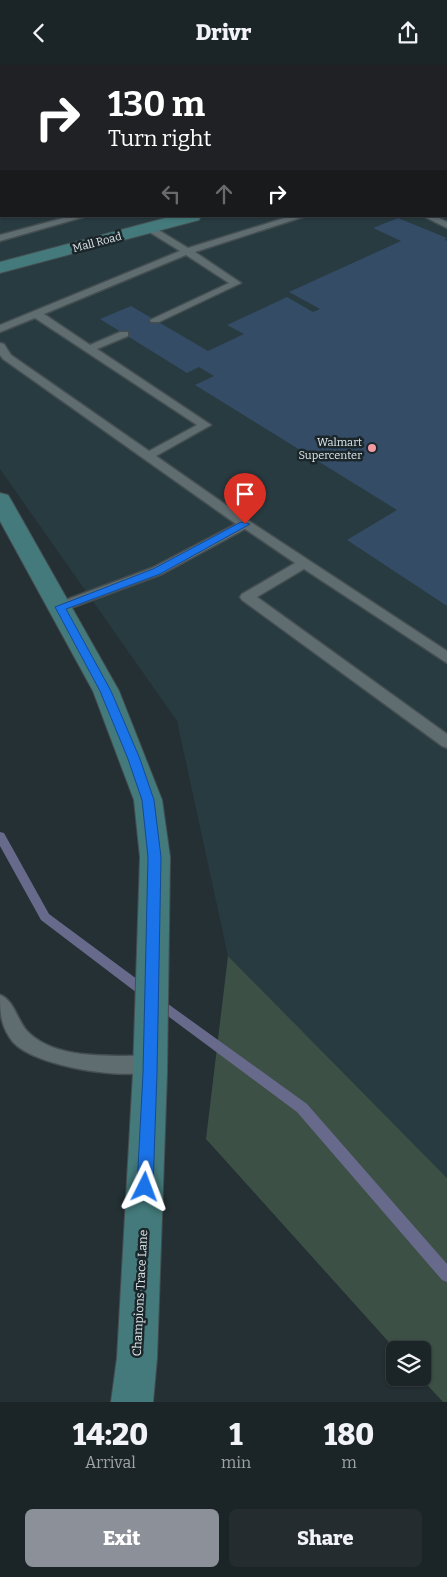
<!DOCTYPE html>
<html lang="en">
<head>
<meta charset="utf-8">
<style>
  body { margin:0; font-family:Bitter,serif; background:#242c2f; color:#f1f3f6; height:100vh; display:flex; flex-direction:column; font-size:19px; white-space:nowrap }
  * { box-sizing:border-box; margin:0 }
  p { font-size:16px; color:#a0a4a7 }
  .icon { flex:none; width:28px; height:28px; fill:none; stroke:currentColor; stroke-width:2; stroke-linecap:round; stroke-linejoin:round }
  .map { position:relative; height:1337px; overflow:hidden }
  .drawer { display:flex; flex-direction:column; background:#1b2427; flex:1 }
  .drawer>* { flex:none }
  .banner { position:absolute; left:0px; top:0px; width:448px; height:152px; box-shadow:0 1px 4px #0004,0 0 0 1px #394144; background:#202124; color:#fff; overflow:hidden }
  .controls { position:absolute; left:386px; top:1276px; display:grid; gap:10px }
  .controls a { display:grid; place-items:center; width:45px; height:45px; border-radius:8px; background:#1b2427; box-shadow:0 1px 4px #0004,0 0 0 1px #394144; font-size:25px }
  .pin { position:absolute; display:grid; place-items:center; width:42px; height:42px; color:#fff; margin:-51px -21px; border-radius:50% 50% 50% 0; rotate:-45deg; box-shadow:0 0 5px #0007 }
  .pin .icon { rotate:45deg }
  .me { position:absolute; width:55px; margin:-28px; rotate:3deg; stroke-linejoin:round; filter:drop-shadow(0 0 4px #0008) }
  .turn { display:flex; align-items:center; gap:18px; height:105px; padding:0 25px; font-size:22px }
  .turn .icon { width:65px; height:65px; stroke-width:2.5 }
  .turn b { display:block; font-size:35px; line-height:42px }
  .lanes { display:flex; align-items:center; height:48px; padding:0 25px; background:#0003; justify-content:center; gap:25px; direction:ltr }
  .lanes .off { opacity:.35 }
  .eta { display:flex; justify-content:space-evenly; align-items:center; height:85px; text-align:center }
  .eta b { font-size:30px; font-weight:800; line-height:35px }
  .button { display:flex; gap:10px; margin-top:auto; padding:10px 25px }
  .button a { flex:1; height:58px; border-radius:8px; background:#8c9099; color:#fff; font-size:20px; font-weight:800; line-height:58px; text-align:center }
  .button a+a { background:#242c2f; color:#f1f3f6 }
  header { display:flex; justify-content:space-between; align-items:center; height:65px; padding:0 25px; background:#1b2427; font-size:22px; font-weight:800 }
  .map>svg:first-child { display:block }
  .built { fill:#283b40; fill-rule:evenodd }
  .green { fill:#3d5045 }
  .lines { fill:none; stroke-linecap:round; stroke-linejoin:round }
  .stream { fill:#686a8c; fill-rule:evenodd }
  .building { fill:#344c65 }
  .lane-casing { stroke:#444e51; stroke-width:3 }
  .secondary-casing { stroke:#444e51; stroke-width:2 }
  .lane { fill:#5f6c70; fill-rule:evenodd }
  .secondary { fill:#447a7b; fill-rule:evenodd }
  .route { fill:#1a73e8; stroke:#114b97 }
  .poi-dot { fill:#f49aa4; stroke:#1a262a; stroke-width:2 }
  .labels { text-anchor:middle; stroke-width:5; stroke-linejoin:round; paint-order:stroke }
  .far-street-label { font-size:11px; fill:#e0e7ea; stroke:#1a262a }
  .far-poi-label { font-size:11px; fill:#e0e7ea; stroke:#1a262a; text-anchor:end }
  .street-label { font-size:12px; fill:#e0e7ea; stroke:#1a262a }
</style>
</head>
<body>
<header><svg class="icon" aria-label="back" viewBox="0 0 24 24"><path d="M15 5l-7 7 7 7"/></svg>Drivr<svg class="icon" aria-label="share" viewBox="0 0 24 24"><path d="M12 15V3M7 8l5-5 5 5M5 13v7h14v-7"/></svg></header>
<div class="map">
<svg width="447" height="1337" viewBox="0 0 447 1337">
  <rect width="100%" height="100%" fill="#243034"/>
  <path class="built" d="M0,0H447V1113L228,891L177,656L0,404ZM1,1H446V151H1Z"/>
  <polygon class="green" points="228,891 447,1113 447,1337 443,1337 421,1313 422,1285 396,1285 206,1074"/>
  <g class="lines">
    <g class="stream">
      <polygon points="0,767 4,768 49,849 149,923 151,927 149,931 145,932 141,931 41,855 0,781"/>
      <polygon points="157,931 307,1039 447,1199 447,1217 442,1215 297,1047 153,940 151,936 153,932"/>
    </g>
  </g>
  <polygon class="building" points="398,153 447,173 445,175 447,176 447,541 347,475 397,445 195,320 214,311 199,302 187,308 100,254 131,241 208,286 244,269 227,260 287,232 313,247 320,244 289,227 401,176 373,163"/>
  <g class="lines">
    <g class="lane-casing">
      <g id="lane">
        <polygon points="338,0 348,0 349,1 339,1"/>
        <polygon points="447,10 447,15 446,15 446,10"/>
        <rect x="446" y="37" width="1" height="4"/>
        <rect x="446" y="54" width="1" height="4"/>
        <polygon points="71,151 87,151 0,176 0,170"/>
        <polygon points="291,151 306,151 195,187 241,218 159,257 151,257 150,255 229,218 186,190 44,249 90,280 120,267 128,267 128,271 97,284 211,360 156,391 249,456 447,586 447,598 304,504 257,532 447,669 447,683 442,681 242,535 240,532 242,529 295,498 245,464 162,509 65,545 55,545 53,542 55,539 152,503 236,459 3,294 0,290 0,278 4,279 11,290 149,386 197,360 35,253 0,267 0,260 180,186 146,165 146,161 152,161 188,183"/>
        <polygon points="423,151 435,151 447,157 447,163"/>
        <path d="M0,930C14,935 17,955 27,966C56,996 112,990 150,991L157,993L159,999L157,1005C127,1016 35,1002 13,977C1,962 0,949 0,930Z"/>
      </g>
    </g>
    <g class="secondary-casing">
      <g id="secondary">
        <polygon points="447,42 447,51 446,51 446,42"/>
        <polygon points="173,151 201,151 199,155 0,208 0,197"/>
        <polygon points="0,428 8,430 11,435 119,626 162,735 170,792 167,1008 157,1293 153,1337 111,1337 117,1293 133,1008 140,792 134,735 93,626 0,456"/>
      </g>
    </g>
    <use href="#lane" class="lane"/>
    <use href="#secondary" class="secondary"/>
  </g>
  <polygon class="route" points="241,457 250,459 160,509 66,544 111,626 140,694 154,735 161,792 157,1008 153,1122 150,1127 145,1129 140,1127 137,1122 143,1008 148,792 142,735 128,694 100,626 55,542 153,504"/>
  <circle class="poi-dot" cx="372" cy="383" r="5"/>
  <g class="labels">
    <g class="far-street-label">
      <text transform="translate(97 177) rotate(-15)" y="4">Mall Road</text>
    </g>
    <g class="far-poi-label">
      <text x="362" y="381">Walmart<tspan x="362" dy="13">Supercenter</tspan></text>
    </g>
    <g class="street-label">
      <text transform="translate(140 1228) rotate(-87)" y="4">Champions Trace Lane</text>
    </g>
  </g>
</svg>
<div class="controls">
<a><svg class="icon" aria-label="layers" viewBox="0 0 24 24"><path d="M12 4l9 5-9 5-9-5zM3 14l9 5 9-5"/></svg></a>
</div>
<div class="pin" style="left:245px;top:459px;background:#d93025"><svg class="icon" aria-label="arrive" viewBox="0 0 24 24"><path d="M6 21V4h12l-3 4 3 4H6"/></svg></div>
<svg class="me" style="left:145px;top:1122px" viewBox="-20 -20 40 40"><path d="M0-17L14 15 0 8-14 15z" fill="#1a73e8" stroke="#fff" stroke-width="4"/></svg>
<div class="banner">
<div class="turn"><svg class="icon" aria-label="right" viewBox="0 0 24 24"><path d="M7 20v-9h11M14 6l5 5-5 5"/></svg><div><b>130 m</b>Turn right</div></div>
<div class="lanes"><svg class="icon off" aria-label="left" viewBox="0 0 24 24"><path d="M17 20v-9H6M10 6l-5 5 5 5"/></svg><svg class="icon off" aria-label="ahead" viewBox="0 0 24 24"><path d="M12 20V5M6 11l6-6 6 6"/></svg><svg class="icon" aria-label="right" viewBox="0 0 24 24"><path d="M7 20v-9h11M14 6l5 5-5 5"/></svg></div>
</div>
</div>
<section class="drawer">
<div class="eta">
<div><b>14:20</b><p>Arrival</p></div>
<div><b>1</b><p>min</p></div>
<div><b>180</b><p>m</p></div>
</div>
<div class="button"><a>Exit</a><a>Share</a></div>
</section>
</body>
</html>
